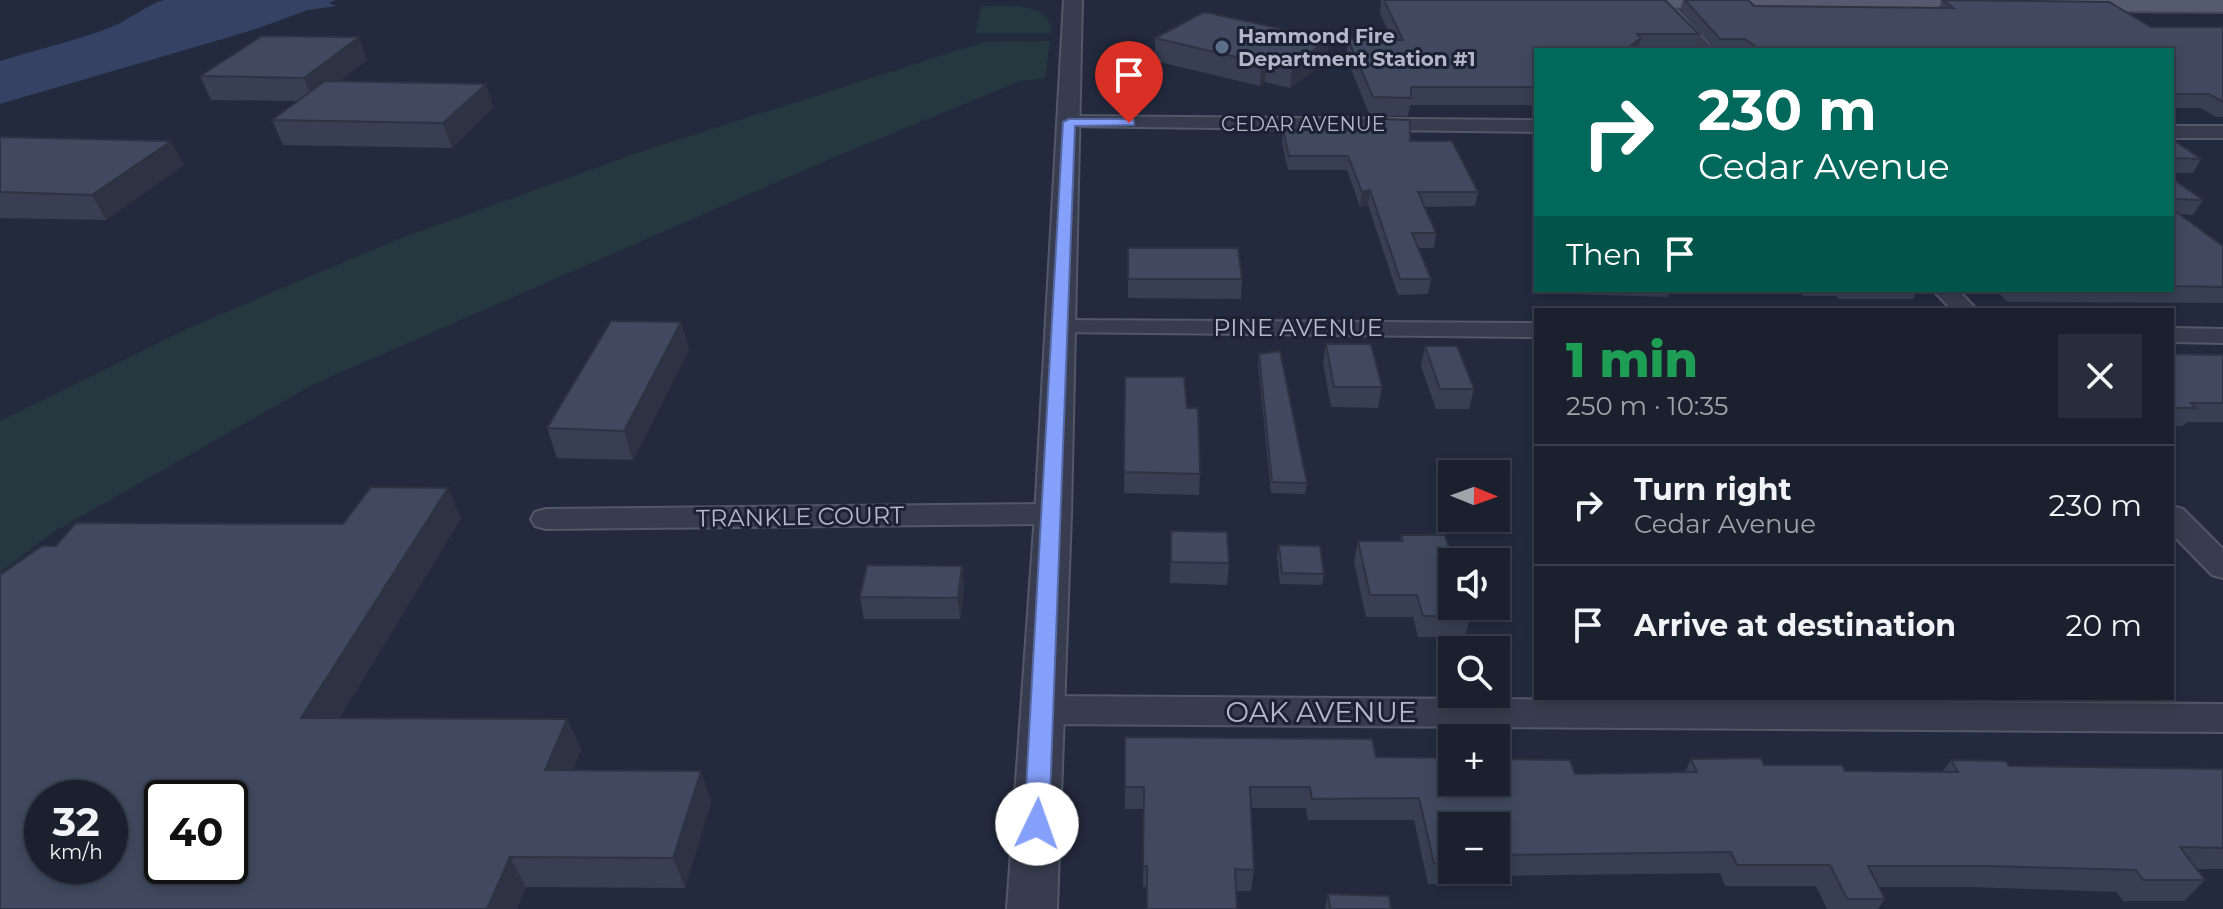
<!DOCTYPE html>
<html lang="en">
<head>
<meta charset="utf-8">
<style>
  body { margin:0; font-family:Montserrat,sans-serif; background:#272d3a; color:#f1f3f6; height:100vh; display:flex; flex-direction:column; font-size:30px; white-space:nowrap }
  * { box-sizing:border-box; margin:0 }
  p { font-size:26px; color:#9fa3aa }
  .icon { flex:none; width:44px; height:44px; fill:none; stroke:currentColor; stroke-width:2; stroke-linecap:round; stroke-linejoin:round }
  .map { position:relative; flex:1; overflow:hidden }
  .sheet { position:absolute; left:1534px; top:308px; width:640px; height:392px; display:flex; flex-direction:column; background:#1a202e; border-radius:0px; box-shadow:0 4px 12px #0003,0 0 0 2px #383e4a }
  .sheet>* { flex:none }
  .hud { position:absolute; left:1534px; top:48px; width:640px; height:244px; border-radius:0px; box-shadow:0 4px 12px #0003,0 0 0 2px #383e4a; background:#00695c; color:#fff; overflow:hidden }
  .needle { width:52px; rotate:91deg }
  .tools { position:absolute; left:1438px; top:460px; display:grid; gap:16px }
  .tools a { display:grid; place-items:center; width:72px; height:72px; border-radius:0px; background:#1a202e; box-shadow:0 4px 12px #0003,0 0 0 2px #383e4a; font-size:40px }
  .speed { position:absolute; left:24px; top:780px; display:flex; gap:16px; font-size:40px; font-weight:700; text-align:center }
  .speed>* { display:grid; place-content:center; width:104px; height:104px; border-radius:50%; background:#1a202e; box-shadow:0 4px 12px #0003,0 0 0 2px #383e4a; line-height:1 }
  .speed small { font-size:20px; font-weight:400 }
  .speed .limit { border:4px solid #111; border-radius:12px; background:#fff; color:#111 }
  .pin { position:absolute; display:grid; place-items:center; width:68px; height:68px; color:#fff; margin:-82px -34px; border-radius:50% 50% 50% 0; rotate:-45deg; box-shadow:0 0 8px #0007 }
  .pin .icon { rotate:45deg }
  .me { position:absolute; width:88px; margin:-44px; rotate:3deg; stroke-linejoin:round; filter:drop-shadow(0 0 6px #0008) }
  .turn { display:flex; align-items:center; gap:28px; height:168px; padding:0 32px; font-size:36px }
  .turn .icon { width:104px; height:104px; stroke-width:2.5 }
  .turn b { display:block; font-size:56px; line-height:68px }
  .then { display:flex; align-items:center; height:76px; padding:0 32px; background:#0003; gap:16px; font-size:30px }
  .round { display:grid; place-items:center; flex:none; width:84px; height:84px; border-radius:0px; background:#272d3a }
  .head { display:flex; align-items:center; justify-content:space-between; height:136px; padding:0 32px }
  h1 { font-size:48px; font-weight:800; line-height:60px; color:#1e9e55 }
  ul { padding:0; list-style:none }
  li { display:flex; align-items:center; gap:24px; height:120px; padding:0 32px; border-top:2px solid #383e4a }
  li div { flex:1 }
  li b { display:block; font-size:30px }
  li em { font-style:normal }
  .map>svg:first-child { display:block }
  .green { fill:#25383f }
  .water { fill:#354265 }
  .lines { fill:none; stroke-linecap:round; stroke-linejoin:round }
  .minor-casing { stroke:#525869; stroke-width:4 }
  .tertiary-casing { stroke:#525869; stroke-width:4 }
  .primary-casing { stroke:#404657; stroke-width:4 }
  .minor { fill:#373d4e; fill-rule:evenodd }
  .tertiary { fill:#373d4e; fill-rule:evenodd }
  .primary { fill:#555b6e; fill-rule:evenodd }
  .wall { fill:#383f53; fill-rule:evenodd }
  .shaded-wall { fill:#2e3343 }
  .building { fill:#414960; stroke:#2e3343; stroke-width:2; fill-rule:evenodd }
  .route { fill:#85a0fb; stroke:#5668a3; stroke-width:2 }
  .service-dot { fill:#5c6f8a; stroke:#1c2233; stroke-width:3 }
  .labels { text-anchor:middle; stroke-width:6; stroke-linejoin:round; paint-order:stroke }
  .far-poi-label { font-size:20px; font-weight:bold; fill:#b2b8c9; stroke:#1c2233; text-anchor:start }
  .far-street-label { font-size:20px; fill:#b2b8c9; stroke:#1c2233 }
  .street-label { font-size:24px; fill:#b2b8c9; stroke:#1c2233 }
  .near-street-label { font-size:28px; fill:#b2b8c9; stroke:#1c2233 }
</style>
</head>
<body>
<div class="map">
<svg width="2223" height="909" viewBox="0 0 2223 909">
  <rect width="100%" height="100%" fill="#232a3e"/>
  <g class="green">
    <path d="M982,6C1005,6 1051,1 1052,33H975Z"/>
    <polygon points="1050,41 1045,78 1020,81 830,159 314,384 55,531 0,572 0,421 191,327 396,240 643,151 984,42"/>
  </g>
  <path class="water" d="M164,0H336L329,3L336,6L308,10L253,30L0,104V61C36,50 74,41 109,28C128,21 148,4 164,0Z"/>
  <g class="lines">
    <g class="minor-casing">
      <g id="minor">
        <polygon points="1672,10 1678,12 1714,50 1697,50 1664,15"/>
        <polygon points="1069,116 1536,120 1536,132 1062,126 1060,122 1062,118"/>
        <rect x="2172" y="126" width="51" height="12"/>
        <polygon points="1933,290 1958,290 1977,310 1952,310"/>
        <polygon points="1060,320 1536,323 1536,337 1051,332 1048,327 1051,322"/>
        <polygon points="2172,328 2223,329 2223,343 2172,342"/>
        <polygon points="1053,504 1063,507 1068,514 1063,521 1053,524 546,529 535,526 531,519 535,512 546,509"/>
        <polygon points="2172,506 2183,509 2223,549 2223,578 2212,575 2172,534"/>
        <polygon points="1043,696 2223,704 2223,732 1043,724 1031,720 1025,710 1031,700"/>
      </g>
    </g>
    <g class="tertiary-casing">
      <polygon id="tertiary" points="1064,0 1082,0 1071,514 1057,909 1007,909 1035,514"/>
    </g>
    <g class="primary-casing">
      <polygon id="primary" points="1586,0 2223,0 2223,12 1598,7 1589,5"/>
    </g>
    <use href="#minor" class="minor"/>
    <use href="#tertiary" class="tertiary"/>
    <use href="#primary" class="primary"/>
  </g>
  <g class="wall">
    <polygon points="1381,0 1384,0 1699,34 1695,50 1536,50 1536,105 1410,105 1408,116 1370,116 1346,57 1348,39 1392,40 1380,13"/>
    <polygon points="1683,0 1748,0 1754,6 1939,8 1942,0 2151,27 2223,27 2223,117 2216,117 2201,108 2172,108 2172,50 1715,50 1680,11"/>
    <polygon points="1155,38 1329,39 1327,61 1290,88 1265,82 1260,86 1155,61"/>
    <polygon points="367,60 339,81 486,84 493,107 452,148 283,145 272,120 298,101 211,100 200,76"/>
    <polygon points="1379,119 1410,141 1478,192 1475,206 1425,207 1436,233 1434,248 1418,248 1431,279 1428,294 1398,295 1368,205 1360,207 1347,170 1288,170 1282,143 1283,130 1378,130"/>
    <polygon points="0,137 184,165 106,220 0,218"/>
    <polygon points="2172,139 2201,159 2193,173 2172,173"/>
    <polygon points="2172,178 2203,200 2193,215 2180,214 2223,246 2223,303 2008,302 1995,290 2172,290"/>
    <polygon points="1128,248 1242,279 1241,299 1128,298"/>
    <polygon points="1565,290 1917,290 1913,299 1839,299 1836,296 1803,296 1800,293 1669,292 1668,297 1567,294"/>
    <polygon points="681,322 689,350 633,460 557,458 547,428"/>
    <polygon points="1326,344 1382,387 1378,408 1331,407 1323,363"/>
    <polygon points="1425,346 1474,389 1469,409 1436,409 1421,366"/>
    <polygon points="1259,354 1307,483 1305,494 1271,493 1258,364"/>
    <polygon points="2172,354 2223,355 2223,422 2187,422 2183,426 2172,426"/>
    <polygon points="1125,377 1187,408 1200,474 1199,495 1124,493"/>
    <polygon points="461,518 339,718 567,719 581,750 572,770 711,802 685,888 526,887 517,909 0,909 56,546 343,524"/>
    <polygon points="1171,531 1229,563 1227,585 1170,583"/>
    <polygon points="1401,535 1470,616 1465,637 1418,637 1413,617 1366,617 1354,562 1358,541 1400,541"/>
    <polygon points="1279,545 1324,574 1322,585 1280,584 1277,556"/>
    <polygon points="962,566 964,587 960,619 864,619 860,597"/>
    <path d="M1125,737L1575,774L1685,772L1691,759L1845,771L1942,772L1951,760L2009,766L2223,769V869H2196L2205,880L2184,901H2123L2117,892L1972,887H1879L1885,899L1878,909H1827L1816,886H1725L1720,873L1486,876L1483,885L1428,884L1414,820H1308L1306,808H1251L1254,870L1251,891H1236L1237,909H1146V887H1143L1144,809H1125ZM1452,826H1496V870H1452Z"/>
    <polygon points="1328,894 1391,909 1325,909"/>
  </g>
  <g class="shaded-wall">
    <polygon points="359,37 367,60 313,101 304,78"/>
    <polygon points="1641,38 1637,50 1625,50"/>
    <polygon points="1329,39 1327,61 1290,88 1292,65"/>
    <polygon points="1267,60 1265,82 1260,86 1261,63"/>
    <polygon points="486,84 493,107 452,148 443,123"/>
    <polygon points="171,141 184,165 106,220 92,195"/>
    <polygon points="1370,190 1368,205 1360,207 1362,192"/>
    <polygon points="681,322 689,350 633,460 624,431"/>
    <polygon points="448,488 461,518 320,748 301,718"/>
    <polygon points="962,566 964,587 960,619 958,598"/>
    <polygon points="567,719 581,750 560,801 545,770"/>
    <polygon points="701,771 711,802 685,888 673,858"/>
    <polygon points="510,857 526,887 517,909 487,909"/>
  </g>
  <g class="building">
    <polygon points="1384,0 1665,0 1699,34 1637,34 1641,38 1625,50 1536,50 1536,87 1411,87 1411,98 1373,97 1348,39 1403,40"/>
    <polygon points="1685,0 1748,0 1754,6 1953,8 1942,0 2109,2 2151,27 2223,27 2223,102 2209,94 2172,94 2172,50 1761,50 1745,39 1720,39"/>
    <polygon points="1204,12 1329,39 1292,65 1267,60 1261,63 1155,38"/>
    <polygon points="262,36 359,37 304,78 200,76"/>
    <polygon points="325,81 486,84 443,123 272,120"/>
    <polygon points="1379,119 1410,120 1410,141 1452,141 1478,192 1418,192 1436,233 1412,233 1431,279 1400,279 1370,190 1362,192 1348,156 1289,156 1283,130 1384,130"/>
    <polygon points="0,137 171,141 92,195 0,192"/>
    <polygon points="2172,139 2201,159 2172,158"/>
    <polygon points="2172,178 2203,200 2172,199"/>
    <polygon points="2172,209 2223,246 2223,287 2172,286"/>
    <polygon points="1128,248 1238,248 1242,279 1128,279"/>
    <polygon points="611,321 681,322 624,431 547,428"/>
    <polygon points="1326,344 1371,344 1382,387 1334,387"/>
    <polygon points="1425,346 1457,346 1474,389 1440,389"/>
    <polygon points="1280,351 1307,483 1272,482 1259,354"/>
    <polygon points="2172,354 2223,355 2223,403 2191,403 2196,408 2172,408"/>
    <polygon points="1125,377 1184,377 1187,408 1198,408 1200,474 1124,472"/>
    <path d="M371,487L448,488L301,718L567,719L545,770L701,771L673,858L510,857L487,909H0V575L42,546H56L76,523L343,524ZM42,798H110V866H42ZM162,798H230V866H162Z"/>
    <polygon points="1171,531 1227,532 1229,563 1171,562"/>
    <polygon points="1401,535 1445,535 1453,562 1452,562 1452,606 1467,606 1470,616 1423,616 1417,595 1370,595 1358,541 1403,541"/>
    <polygon points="1279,545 1320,546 1324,574 1282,573"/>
    <polygon points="867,565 962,566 958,598 860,597"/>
    <polygon points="1125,737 1372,739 1376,757 1452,758 1452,782 1496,782 1496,759 1570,760 1575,774 1697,772 1691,759 1761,758 1764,765 1842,765 1845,771 1958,772 1951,760 2006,761 2009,766 2223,769 2223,848 2180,847 2205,880 2143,880 2136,870 1988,866 1868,866 1885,899 1847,899 1830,865 1737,865 1731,852 1496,855 1496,826 1452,826 1452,863 1434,863 1419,798 1312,799 1310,787 1250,787 1254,870 1235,869 1237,909 1147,909 1147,866 1143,866 1144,787 1125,787"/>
    <polygon points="1328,894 1389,896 1391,909 1330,909"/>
  </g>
  <polygon class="route" points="1129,119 1134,120 1134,125 1075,126 1049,824 1046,831 1037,835 1028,831 1024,824 1063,122 1069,119"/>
  <circle class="service-dot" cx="1222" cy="47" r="8"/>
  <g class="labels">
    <g class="far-poi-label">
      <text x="1238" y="43">Hammond Fire<tspan x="1238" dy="23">Department Station #1</tspan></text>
    </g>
    <g class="far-street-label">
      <text x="1303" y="131">CEDAR AVENUE</text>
    </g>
    <g class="street-label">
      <text x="1298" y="336">PINE AVENUE</text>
      <text transform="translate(800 517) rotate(-1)" y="8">TRANKLE COURT</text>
    </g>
    <g class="near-street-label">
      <text x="1321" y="722">OAK AVENUE</text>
    </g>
  </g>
</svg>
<div class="tools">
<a><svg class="needle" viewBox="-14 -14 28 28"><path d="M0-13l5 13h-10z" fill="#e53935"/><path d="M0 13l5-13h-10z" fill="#9fa3aa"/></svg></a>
<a><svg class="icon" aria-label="sound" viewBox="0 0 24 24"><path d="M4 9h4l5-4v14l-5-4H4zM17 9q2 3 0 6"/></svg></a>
<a><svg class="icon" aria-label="search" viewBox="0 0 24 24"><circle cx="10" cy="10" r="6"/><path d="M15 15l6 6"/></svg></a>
<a>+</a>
<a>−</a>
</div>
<div class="speed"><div>32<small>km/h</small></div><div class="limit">40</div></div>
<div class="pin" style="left:1129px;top:123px;background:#d93025"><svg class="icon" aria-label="arrive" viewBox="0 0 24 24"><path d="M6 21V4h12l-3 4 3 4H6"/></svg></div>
<svg class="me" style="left:1037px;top:824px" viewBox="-20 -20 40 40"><circle r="19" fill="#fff"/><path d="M0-13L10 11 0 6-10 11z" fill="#85a0fb"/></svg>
<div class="hud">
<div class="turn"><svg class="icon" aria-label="right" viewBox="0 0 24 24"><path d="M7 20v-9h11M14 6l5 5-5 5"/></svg><div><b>230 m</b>Cedar Avenue</div></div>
<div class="then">Then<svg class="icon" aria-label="arrive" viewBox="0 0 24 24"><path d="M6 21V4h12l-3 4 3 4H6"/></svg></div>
</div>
<section class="sheet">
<div class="head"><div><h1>1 min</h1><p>250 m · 10:35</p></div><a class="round"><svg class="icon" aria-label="close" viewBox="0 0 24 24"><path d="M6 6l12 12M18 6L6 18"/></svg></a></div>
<ul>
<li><svg class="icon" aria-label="right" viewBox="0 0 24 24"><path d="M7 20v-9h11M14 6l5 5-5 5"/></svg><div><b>Turn right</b><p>Cedar Avenue</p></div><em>230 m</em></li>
<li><svg class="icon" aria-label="arrive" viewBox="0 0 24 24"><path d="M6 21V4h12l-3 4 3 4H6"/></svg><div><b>Arrive at destination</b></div><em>20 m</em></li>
</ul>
</section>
</div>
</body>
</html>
